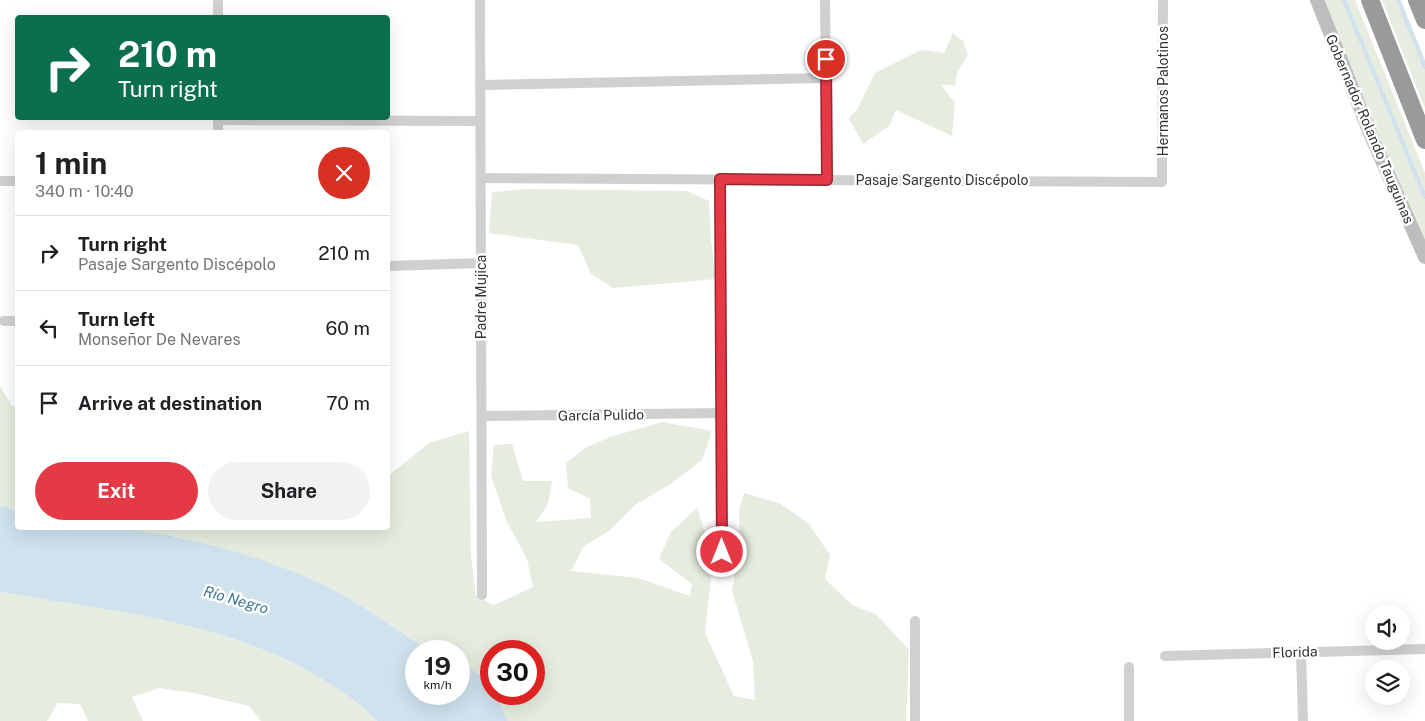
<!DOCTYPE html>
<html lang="en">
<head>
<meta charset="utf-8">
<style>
  body { margin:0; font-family:"Public Sans",sans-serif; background:#f2f2f2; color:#202124; height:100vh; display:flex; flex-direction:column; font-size:19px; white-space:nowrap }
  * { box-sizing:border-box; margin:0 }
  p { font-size:16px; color:#757577 }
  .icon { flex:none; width:28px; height:28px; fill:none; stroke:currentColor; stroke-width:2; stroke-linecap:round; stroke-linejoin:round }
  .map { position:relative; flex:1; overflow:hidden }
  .sheet { position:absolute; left:15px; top:130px; width:375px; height:400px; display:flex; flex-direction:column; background:#fff; border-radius:5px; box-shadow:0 5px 20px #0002 }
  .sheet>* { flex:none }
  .top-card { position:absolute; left:15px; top:15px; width:375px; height:105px; border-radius:5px; box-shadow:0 5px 20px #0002; background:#0b6e4f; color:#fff; overflow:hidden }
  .tools { position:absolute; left:1365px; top:605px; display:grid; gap:10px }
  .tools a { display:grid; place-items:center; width:45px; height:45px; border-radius:50%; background:#fff; box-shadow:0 5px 20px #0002; font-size:25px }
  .speed { position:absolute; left:405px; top:640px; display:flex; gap:10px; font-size:25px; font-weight:700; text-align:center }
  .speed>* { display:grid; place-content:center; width:65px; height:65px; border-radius:50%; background:#fff; box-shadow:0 5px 20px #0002; line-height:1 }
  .speed small { font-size:12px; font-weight:400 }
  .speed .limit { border:8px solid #d22; background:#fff; color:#111 }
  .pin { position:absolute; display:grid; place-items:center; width:42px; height:42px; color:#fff; margin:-21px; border:2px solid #fff; border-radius:50%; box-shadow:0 1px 5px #0007 }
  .me { position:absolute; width:55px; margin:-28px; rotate:0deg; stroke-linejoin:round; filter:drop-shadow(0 0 4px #0008) }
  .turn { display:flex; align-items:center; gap:18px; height:105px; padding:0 20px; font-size:22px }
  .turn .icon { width:65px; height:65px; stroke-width:2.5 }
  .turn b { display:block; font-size:35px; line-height:42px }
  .round { display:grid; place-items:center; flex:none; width:52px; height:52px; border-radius:26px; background:#f2f2f2 }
  .head { display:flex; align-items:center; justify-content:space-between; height:85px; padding:0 20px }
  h1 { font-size:30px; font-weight:700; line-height:38px }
  .cta { display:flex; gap:10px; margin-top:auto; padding:10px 20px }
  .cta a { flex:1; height:58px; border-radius:30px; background:#e63946; color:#fff; font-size:20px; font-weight:700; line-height:58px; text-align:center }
  .cta a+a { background:#f2f2f2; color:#202124 }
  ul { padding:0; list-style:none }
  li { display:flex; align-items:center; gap:15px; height:75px; padding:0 20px; border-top:1px solid #e0e0e0 }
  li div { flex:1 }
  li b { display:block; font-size:19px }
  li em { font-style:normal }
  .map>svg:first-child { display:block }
  .green { fill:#e6ecdf }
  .water { fill:#cfe2ee }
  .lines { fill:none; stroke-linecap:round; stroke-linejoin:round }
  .stream { stroke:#cfe2ee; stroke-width:4 }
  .street { stroke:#d0d0d0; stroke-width:10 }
  .secondary { stroke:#bdbdbd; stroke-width:14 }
  .highway { stroke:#9a9a9a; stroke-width:18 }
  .route-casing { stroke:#96252e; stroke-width:12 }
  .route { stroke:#e63946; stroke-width:9 }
  .labels { text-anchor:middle; stroke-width:5; stroke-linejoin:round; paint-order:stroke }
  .street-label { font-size:14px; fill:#333; stroke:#fff }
  .water-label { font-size:15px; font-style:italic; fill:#3f7597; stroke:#fff }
</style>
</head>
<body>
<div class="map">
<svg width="1425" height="721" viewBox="0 0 1425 721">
  <rect width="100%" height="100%" fill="#fff"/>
  <g class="green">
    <polygon points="1324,0 1355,0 1425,173 1425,241 1388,158"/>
    <polygon points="1382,0 1401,0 1425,60 1425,108"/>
    <polygon points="953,33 963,41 968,55 957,72 955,85 941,85 955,103 952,136 896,110 889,126 863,144 849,118 857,110 875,73 921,50 944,53"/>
    <polygon points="528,189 687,191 709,201 711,241 716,279 613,288 591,274 578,245 489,233 492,192"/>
    <polygon points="0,386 12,406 17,406 17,510 0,506"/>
    <polygon points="662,422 712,431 702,460 669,485 635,505 609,531 584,546 571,571 638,578 690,596 692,584 659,559 671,532 697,508 708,543 711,577 705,633 734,696 755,700 753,661 732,591 740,545 739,510 744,493 781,504 809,524 830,555 825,579 852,605 876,614 909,650 906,721 508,721 495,694 534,694 534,651 491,651 491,689 468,667 459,663 459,651 430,651 357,603 321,584 273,564 180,537 118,528 388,528 388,476 429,443 469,431 471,557 476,596 494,605 533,587 527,559 507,522 491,476 494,445 512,444 523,481 552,481 548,504 536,522 591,518 590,499 568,488 566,463 585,448 610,437"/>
    <path d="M0,592C115,612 237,621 336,688C351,698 365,708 377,721H261L249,706L194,693L159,688L132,697L143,721H88L80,704L58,703L47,721H0Z"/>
  </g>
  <path class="water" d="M0,506L17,510L18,528C51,528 87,524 120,528C188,536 258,555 320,583C360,602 393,628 430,651H416V694H459V663C471,667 491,680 491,694H495L508,721H377C365,708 351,698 336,688C235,620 116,613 0,592Z"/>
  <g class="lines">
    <g class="stream">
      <polyline points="1344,0 1425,197"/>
      <polyline points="1398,0 1425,67"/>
    </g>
    <g class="street">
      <polyline points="218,0 218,18"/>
      <polyline points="480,0 482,595"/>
      <polyline points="825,0 827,180"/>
      <polyline points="480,85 826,78"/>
      <polyline points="218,118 218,132"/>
      <polyline points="218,120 480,121"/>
      <polyline points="481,178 1162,182 1163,0"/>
      <polyline points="720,179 722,551"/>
      <polyline points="0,181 18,181"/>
      <polyline points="388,266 481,263"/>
      <polyline points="4,321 18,321"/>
      <polyline points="482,416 721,413"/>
      <polyline points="915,621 915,721"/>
      <polyline points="1301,651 1303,721"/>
      <polyline points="1165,656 1425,649"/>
      <polyline points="1129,721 1129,667"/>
    </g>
    <polyline class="secondary" points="1317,0 1372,138 1425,257"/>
    <g class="highway">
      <polyline points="1370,0 1425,140"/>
      <polyline points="1417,0 1425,20"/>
    </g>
  </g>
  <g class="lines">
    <g class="route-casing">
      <polyline id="route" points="722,552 720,179 827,180 826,59"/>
    </g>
    <use href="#route" class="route"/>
  </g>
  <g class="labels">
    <g class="street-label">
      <text transform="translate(1163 91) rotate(-90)" y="5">Hermanos Palotinos</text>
      <text transform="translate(1370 129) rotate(67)" y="5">Gobernador Rolando Tauguinas</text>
      <text x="942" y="185">Pasaje Sargento Discépolo</text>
      <text transform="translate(481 297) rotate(-90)" y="5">Padre Mujica</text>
      <text transform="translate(601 415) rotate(-1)" y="5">García Pulido</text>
      <text transform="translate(1295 652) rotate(-2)" y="5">Florida</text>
    </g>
    <g class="water-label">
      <text transform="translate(236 600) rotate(16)" y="5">Río Negro</text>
    </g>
  </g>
</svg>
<div class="tools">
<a><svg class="icon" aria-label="sound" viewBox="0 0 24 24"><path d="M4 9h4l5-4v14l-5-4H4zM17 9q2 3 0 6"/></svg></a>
<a><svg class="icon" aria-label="layers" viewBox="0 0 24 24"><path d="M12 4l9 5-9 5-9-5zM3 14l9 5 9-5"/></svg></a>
</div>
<div class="speed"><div>19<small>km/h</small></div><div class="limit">30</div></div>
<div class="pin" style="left:826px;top:59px;background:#d93025"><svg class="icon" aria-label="arrive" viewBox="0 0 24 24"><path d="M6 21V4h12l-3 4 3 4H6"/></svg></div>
<svg class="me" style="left:722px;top:552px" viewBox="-20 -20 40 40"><circle r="17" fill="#e63946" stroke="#fff" stroke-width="3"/><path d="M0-11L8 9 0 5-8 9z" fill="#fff"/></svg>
<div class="top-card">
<div class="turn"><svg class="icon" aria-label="right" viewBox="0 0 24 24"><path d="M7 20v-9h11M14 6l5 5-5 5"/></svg><div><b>210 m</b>Turn right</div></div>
</div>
<section class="sheet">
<div class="head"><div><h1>1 min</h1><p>340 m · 10:40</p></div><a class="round" style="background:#d93025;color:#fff"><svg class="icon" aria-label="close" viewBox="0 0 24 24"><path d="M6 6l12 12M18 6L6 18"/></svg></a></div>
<ul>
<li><svg class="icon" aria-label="right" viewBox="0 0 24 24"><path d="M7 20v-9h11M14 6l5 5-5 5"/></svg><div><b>Turn right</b><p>Pasaje Sargento Discépolo</p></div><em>210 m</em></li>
<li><svg class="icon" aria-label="left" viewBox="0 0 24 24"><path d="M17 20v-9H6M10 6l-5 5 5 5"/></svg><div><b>Turn left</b><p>Monseñor De Nevares</p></div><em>60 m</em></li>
<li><svg class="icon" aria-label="arrive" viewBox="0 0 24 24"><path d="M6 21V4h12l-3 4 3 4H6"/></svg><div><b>Arrive at destination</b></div><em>70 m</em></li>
</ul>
<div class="cta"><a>Exit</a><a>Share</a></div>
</section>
</div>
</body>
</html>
